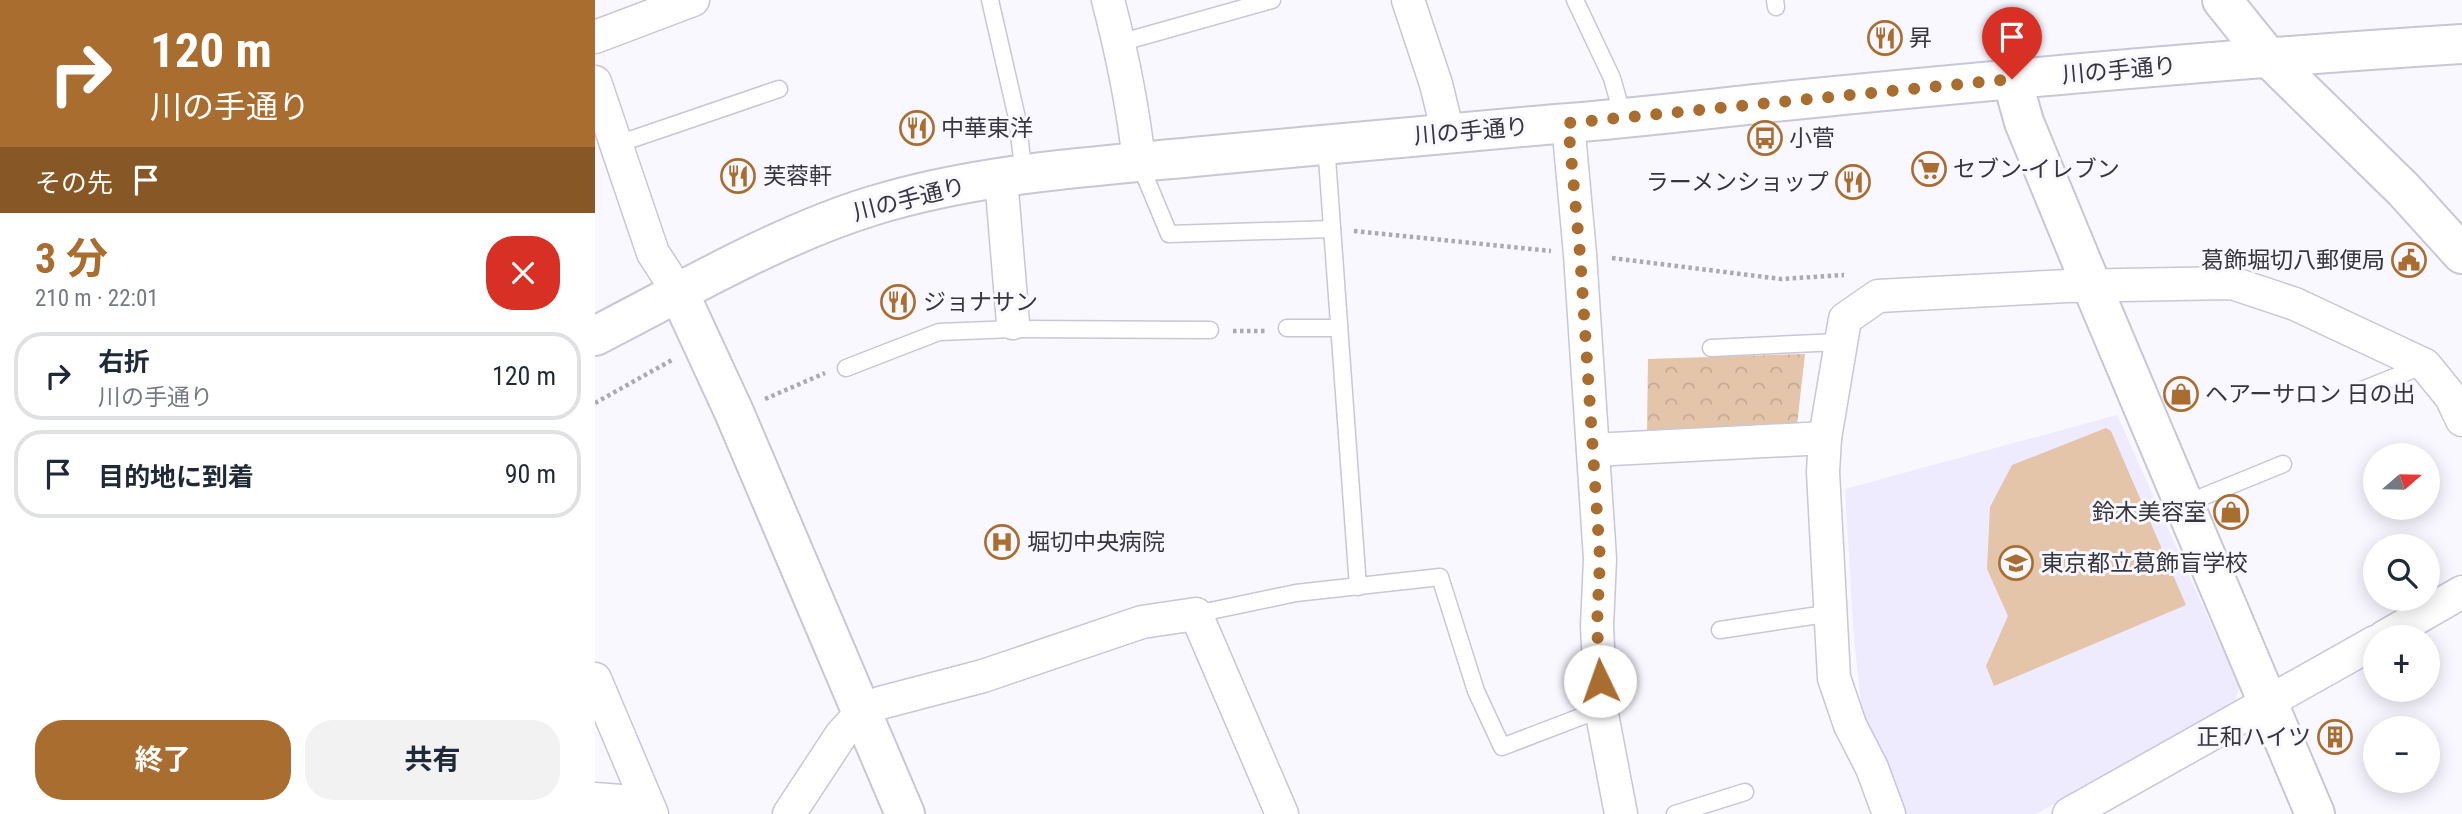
<!DOCTYPE html>
<html lang="ja">
<head>
<meta charset="utf-8">
<style>
  body { margin:0; font-family:"Roboto Condensed","Noto Sans JP",sans-serif; background:#f2f2f3; color:#1f2937; height:100vh; display:flex; flex-direction:column; font-size:26px; white-space:nowrap }
  * { box-sizing:border-box; margin:0 }
  p { font-size:23px; color:#747a83 }
  .icon { flex:none; width:38px; height:38px; fill:none; stroke:currentColor; stroke-width:2; stroke-linecap:round; stroke-linejoin:round }
  .map { position:relative; flex:1; overflow:hidden }
  .drawer { display:flex; flex-direction:column; background:#fff; width:595px }
  .drawer>* { flex:none }
  .hud { background:#aa6d30; color:#fff; overflow:hidden }
  .needle { width:46px; rotate:70deg }
  .fabs { position:absolute; left:1768px; top:443px; display:grid; gap:14px }
  .fabs a { display:grid; place-items:center; width:77px; height:77px; border-radius:50%; background:#fff; box-shadow:0 4px 18px #0003; font-size:35px }
  .pin { position:absolute; display:grid; place-items:center; width:60px; height:60px; color:#fff; margin:-72px -30px; border-radius:50% 50% 50% 0; rotate:-45deg; box-shadow:0 0 7px #0007 }
  .pin .icon { rotate:45deg }
  .me { position:absolute; width:77px; margin:-38px; rotate:357deg; stroke-linejoin:round; filter:drop-shadow(0 0 5px #0008) }
  .turn { display:flex; align-items:center; gap:24px; height:147px; padding:0 35px; font-size:32px }
  .turn .icon { width:91px; height:91px; stroke-width:2.5 }
  .turn b { display:block; font-size:49px; line-height:60px }
  .then { display:flex; align-items:center; height:66px; padding:0 35px; background:#0003; gap:14px; font-size:26px }
  .round { display:grid; place-items:center; flex:none; width:74px; height:74px; border-radius:28px; background:#f2f2f3 }
  .summary { display:flex; align-items:center; justify-content:space-between; height:119px; padding:0 35px }
  h1 { font-size:42px; font-weight:700; line-height:52px; color:#aa6d30 }
  .cta { display:flex; gap:14px; margin-top:auto; padding:14px 35px }
  .cta a { flex:1; height:80px; border-radius:28px; background:#aa6d30; color:#fff; font-size:28px; font-weight:700; line-height:80px; text-align:center }
  .cta a+a { background:#f2f2f3; color:#1f2937 }
  ul { padding:0; list-style:none }
  li { display:flex; align-items:center; gap:21px; height:88px; margin:0 14px 10px; padding:0 21px; border:4px solid #e0e1e3; border-radius:28px }
  li div { flex:1 }
  li b { display:block; font-size:26px }
  li em { font-style:normal }
  main { display:flex; flex:1; min-height:0 }
  .map>svg:first-child { display:block }
  .built { fill:#eeeaff }
  .park { fill:url(#park-crowns) }
  .pitch { fill:#e4c5aa }
  .lines { fill:none; stroke-linecap:round; stroke-linejoin:round }
  .lane-casing { stroke:#c9c6d7; stroke-width:19 }
  .street-casing { stroke:#c9c6d7; stroke-width:35 }
  .secondary-casing { stroke:#c9c6d7; stroke-width:42 }
  .primary-casing { stroke:#c9c6d7; stroke-width:42 }
  .path { stroke:#aba9b1; stroke-width:4.5; stroke-dasharray:3.5 3.5; stroke-linecap:butt }
  .lane { stroke:#fff; stroke-width:16 }
  .street { stroke:#fff; stroke-width:32 }
  .secondary { stroke:#fff; stroke-width:38 }
  .primary { stroke:#fff; stroke-width:38 }
  .route { stroke:#aa6d30; stroke-width:12; stroke-dasharray:0 21.6 }
  .labels { text-anchor:middle; stroke-width:6; stroke-linejoin:round; paint-order:stroke }
  .poi-label { font-size:23px; fill:#37363d; stroke:#f9f7ff; text-anchor:start }
  .street-label { font-size:23px; fill:#37363d; stroke:#f9f7ff }
</style>
</head>
<body>
<main>
<section class="drawer">
<div class="hud">
<div class="turn"><svg class="icon" aria-label="right" viewBox="0 0 24 24"><path d="M7 20v-9h11M14 6l5 5-5 5"/></svg><div><b>120 m</b>川の手通り</div></div>
<div class="then">その先<svg class="icon" aria-label="arrive" viewBox="0 0 24 24"><path d="M6 21V4h12l-3 4 3 4H6"/></svg></div>
</div>
<div class="summary"><div><h1>3 分</h1><p>210 m · 22:01</p></div><a class="round" style="background:#d93025;color:#fff"><svg class="icon" aria-label="close" viewBox="0 0 24 24"><path d="M6 6l12 12M18 6L6 18"/></svg></a></div>
<ul>
<li><svg class="icon" aria-label="right" viewBox="0 0 24 24"><path d="M7 20v-9h11M14 6l5 5-5 5"/></svg><div><b>右折</b><p>川の手通り</p></div><em>120 m</em></li>
<li><svg class="icon" aria-label="arrive" viewBox="0 0 24 24"><path d="M6 21V4h12l-3 4 3 4H6"/></svg><div><b>目的地に到着</b></div><em>90 m</em></li>
</ul>
<div class="cta"><a>終了</a><a>共有</a></div>
</section>
<div class="map">
<svg width="1867" height="814" viewBox="0 0 1867 814">
  <defs>
    <pattern id="park-crowns" width="20" height="18" patternUnits="userSpaceOnUse" patternTransform="scale(1.75)"><rect width="20" height="18" fill="#e4c5aa"/><path d="M2 6a3 3 0 1 1 6 0M12 15a3 3 0 1 1 6 0" fill="none" stroke="#c4aa93"/></pattern>
  </defs>
  <rect width="100%" height="100%" fill="#f9f7ff"/>
  <polygon class="built" points="1522,415 1644,687 1639,705 1441,814 1311,814 1268,722 1259,638 1250,489"/>
  <polygon class="park" points="1210,354 1202,425 1052,431 1053,359"/>
  <polygon class="pitch" points="1511,428 1516,431 1591,605 1399,686 1391,666 1413,616 1392,569 1395,507 1417,465"/>
  <g class="lines">
    <g class="lane-casing">
      <g id="lane">
        <polyline points="395,0 422,118 429,175"/>
        <polyline points="980,0 1017,78 1028,117"/>
        <polyline points="1180,0 1181,7"/>
        <polyline points="524,43 677,0"/>
        <polyline points="731,144 763,587"/>
        <polyline points="20,145 184,89"/>
        <polyline points="544,162 574,234 737,229"/>
        <polyline points="692,328 744,328"/>
        <polyline points="1116,348 1244,342"/>
        <polyline points="251,368 344,332 418,329 615,330"/>
        <polyline points="1764,391 1830,365"/>
        <polyline points="1590,504 1688,464"/>
        <polyline points="601,614 701,593 845,577 881,691 907,747 1006,709"/>
        <polyline points="1125,630 1237,613"/>
        <polyline points="1080,814 1150,792"/>
      </g>
    </g>
    <g class="street-casing">
      <g id="street">
        <path d="M513,0C527,53 538,107 544,162"/>
        <polyline points="813,0 841,84 853,133"/>
        <polyline points="0,37 98,0"/>
        <polyline points="0,82 58,253 84,293"/>
        <polyline points="973,123 985,254 1005,559 1002,626 1006,709 1026,814"/>
        <polyline points="406,178 418,323"/>
        <polyline points="998,450 1230,438"/>
        <polyline points="1789,637 1867,592"/>
        <polyline points="0,679 57,814"/>
        <polyline points="0,799 52,803"/>
        <polyline points="194,814 246,735 267,712 285,703 388,676 547,622 601,614 687,814"/>
        <polyline points="1294,814 1277,768 1255,725 1239,678 1228,472 1230,438 1250,319 1283,296 1472,286 1637,283 1700,304 1830,365 1856,397 1867,420"/>
        <polyline points="1474,814 1780,642"/>
      </g>
    </g>
    <g class="secondary-casing">
      <g id="secondary">
        <polyline points="1672,56 1809,190 1867,254"/>
        <polyline points="1417,79 1429,122 1488,265 1720,814"/>
        <polyline points="84,293 139,412 310,814"/>
      </g>
    </g>
    <g class="primary-casing">
      <g id="primary">
        <polyline points="1627,0 1672,56"/>
        <path d="M0,336C88,291 183,235 277,206C381,174 491,167 598,157C719,146 840,134 961,124C1040,118 1120,108 1199,100C1421,78 1644,58 1867,44"/>
      </g>
    </g>
    <g class="path">
      <polyline points="759,231 956,251"/>
      <polyline points="1017,258 1186,279 1249,275"/>
      <polyline points="638,331 671,331"/>
      <polyline points="170,399 230,373"/>
      <polyline points="0,403 77,360"/>
    </g>
    <use href="#lane" class="lane"/>
    <use href="#street" class="street"/>
    <use href="#secondary" class="secondary"/>
    <use href="#primary" class="primary"/>
  </g>
  <g class="lines">
    <polyline class="route" points="1005,681 1002,626 1005,559 985,254 973,123 1417,79"/>
  </g>
  <defs>
    <g id="restaurant-ring" transform="scale(1.75)"><circle r="9.5" fill="#f9f7ff" stroke="#aa6d30" stroke-width="1.5"/><path d="M-5-6h1v4h1v-4h1v4h1v-4h1v5L-1.5 .5V6h-2V.5L-5-1ZM5-6V6H3V1.5H1.5Q1.5-4 5-6Z" fill="#aa6d30"/></g>
    <g id="bus-ring" transform="scale(1.75)"><circle r="9.5" fill="#f9f7ff" stroke="#aa6d30" stroke-width="1.5"/><path d="M-5-6H5V4H4V6H2V4H-2V6H-4V4H-5ZM-3.5-4V0h7V-4ZM-3.5 1.2v1.5H-2V1.2ZM2 1.2v1.5H3.5V1.2Z" fill="#aa6d30"/></g>
    <g id="supermarket-ring" transform="scale(1.75)"><circle r="9.5" fill="#f9f7ff" stroke="#aa6d30" stroke-width="1.5"/><path d="M-6-5.5h2.5l.6 2H6L4.5 2H-2.5L-4.4-4H-6ZM-1.5 3.2a1.3 1.3 0 1 0 .1 0ZM3 3.2a1.3 1.3 0 1 0 .1 0Z" fill="#aa6d30"/></g>
    <g id="civic-ring" transform="scale(1.75)"><circle r="9.5" fill="#f9f7ff" stroke="#aa6d30" stroke-width="1.5"/><path d="M-.6-6.5H3V-4.5H.6V-3L4-1V1h2V6H-6V1h2V-1L-.6-3ZM-1.2 2.5V6h2.4V2.5Z" fill="#aa6d30"/></g>
    <g id="shop-ring" transform="scale(1.75)"><circle r="9.5" fill="#f9f7ff" stroke="#aa6d30" stroke-width="1.5"/><path d="M-5-2.5h2.3a2.7 3.5 0 0 1 5.4 0H5L5.5 6h-11ZM-1.5-2.5h3a1.5 2.3 0 0 0-3 0Z" fill="#aa6d30"/></g>
    <g id="hospital-ring" transform="scale(1.75)"><circle r="9.5" fill="#f9f7ff" stroke="#aa6d30" stroke-width="1.5"/><path d="M-5-5h3v3.5h4V-5h3V5h-3V1.5h-4V5h-3Z" fill="#aa6d30"/></g>
    <g id="school-ring" transform="scale(1.75)"><circle r="9.5" fill="#f9f7ff" stroke="#aa6d30" stroke-width="1.5"/><path d="M0-5L7-2L0 1L-7-2ZM-4 1L0 2.5L4 1V4Q0 6-4 4Z" fill="#aa6d30"/></g>
    <g id="building-ring" transform="scale(1.75)"><circle r="9.5" fill="#f9f7ff" stroke="#aa6d30" stroke-width="1.5"/><path d="M-4-6H4V6H1V3H-1V6H-4ZM-2.5-4.3h1.7v1.8h-1.7ZM.8-4.3h1.7v1.8H.8ZM-2.5-1h1.7V.8h-1.7ZM.8-1h1.7V.8H.8Z" fill="#aa6d30"/></g>
  </defs>
  <g fill-rule="evenodd">
    <use href="#restaurant-ring" x="1290" y="38"/>
    <use href="#restaurant-ring" x="322" y="128"/>
    <use href="#bus-ring" x="1170" y="138"/>
    <use href="#supermarket-ring" x="1334" y="169"/>
    <use href="#restaurant-ring" x="143" y="176"/>
    <use href="#restaurant-ring" x="1258" y="182"/>
    <use href="#civic-ring" x="1814" y="260"/>
    <use href="#restaurant-ring" x="303" y="302"/>
    <use href="#shop-ring" x="1586" y="394"/>
    <use href="#shop-ring" x="1636" y="512"/>
    <use href="#hospital-ring" x="407" y="542"/>
    <use href="#school-ring" x="1421" y="563"/>
    <use href="#building-ring" x="1740" y="737"/>
  </g>
  <g class="labels">
    <g class="poi-label">
      <text x="1314" y="46">昇</text>
      <text x="346" y="136">中華東洋</text>
      <text x="1194" y="146">小菅</text>
      <text x="1358" y="177">セブン-イレブン</text>
      <text x="168" y="184">芙蓉軒</text>
      <text x="1234" y="190" text-anchor="end">ラーメンショップ</text>
      <text x="1790" y="268" text-anchor="end">葛飾堀切八郵便局</text>
      <text x="328" y="310">ジョナサン</text>
      <text x="1610" y="402">ヘアーサロン 日の出</text>
      <text x="1612" y="520" text-anchor="end">鈴木美容室</text>
      <text x="432" y="550">堀切中央病院</text>
      <text x="1446" y="571">東京都立葛飾盲学校</text>
      <text x="1716" y="745" text-anchor="end">正和ハイツ</text>
    </g>
    <g class="street-label">
      <text transform="translate(1524 70) rotate(-5)" y="8">川の手通り</text>
      <text transform="translate(876 131) rotate(-5)" y="8">川の手通り</text>
      <text transform="translate(314 199) rotate(-14)" y="8">川の手通り</text>
    </g>
  </g>
</svg>
<div class="fabs">
<a><svg class="needle" viewBox="-14 -14 28 28"><path d="M0-13l5 13h-10z" fill="#e53935"/><path d="M0 13l5-13h-10z" fill="#747a83"/></svg></a>
<a><svg class="icon" aria-label="search" viewBox="0 0 24 24"><circle cx="10" cy="10" r="6"/><path d="M15 15l6 6"/></svg></a>
<a>+</a>
<a>−</a>
</div>
<div class="pin" style="left:1417px;top:79px;background:#d93025"><svg class="icon" aria-label="arrive" viewBox="0 0 24 24"><path d="M6 21V4h12l-3 4 3 4H6"/></svg></div>
<svg class="me" style="left:1005px;top:681px" viewBox="-20 -20 40 40"><circle r="19" fill="#fff"/><path d="M0-13L10 11 0 6-10 11z" fill="#aa6d30"/></svg>
</div>
</main>
</body>
</html>
